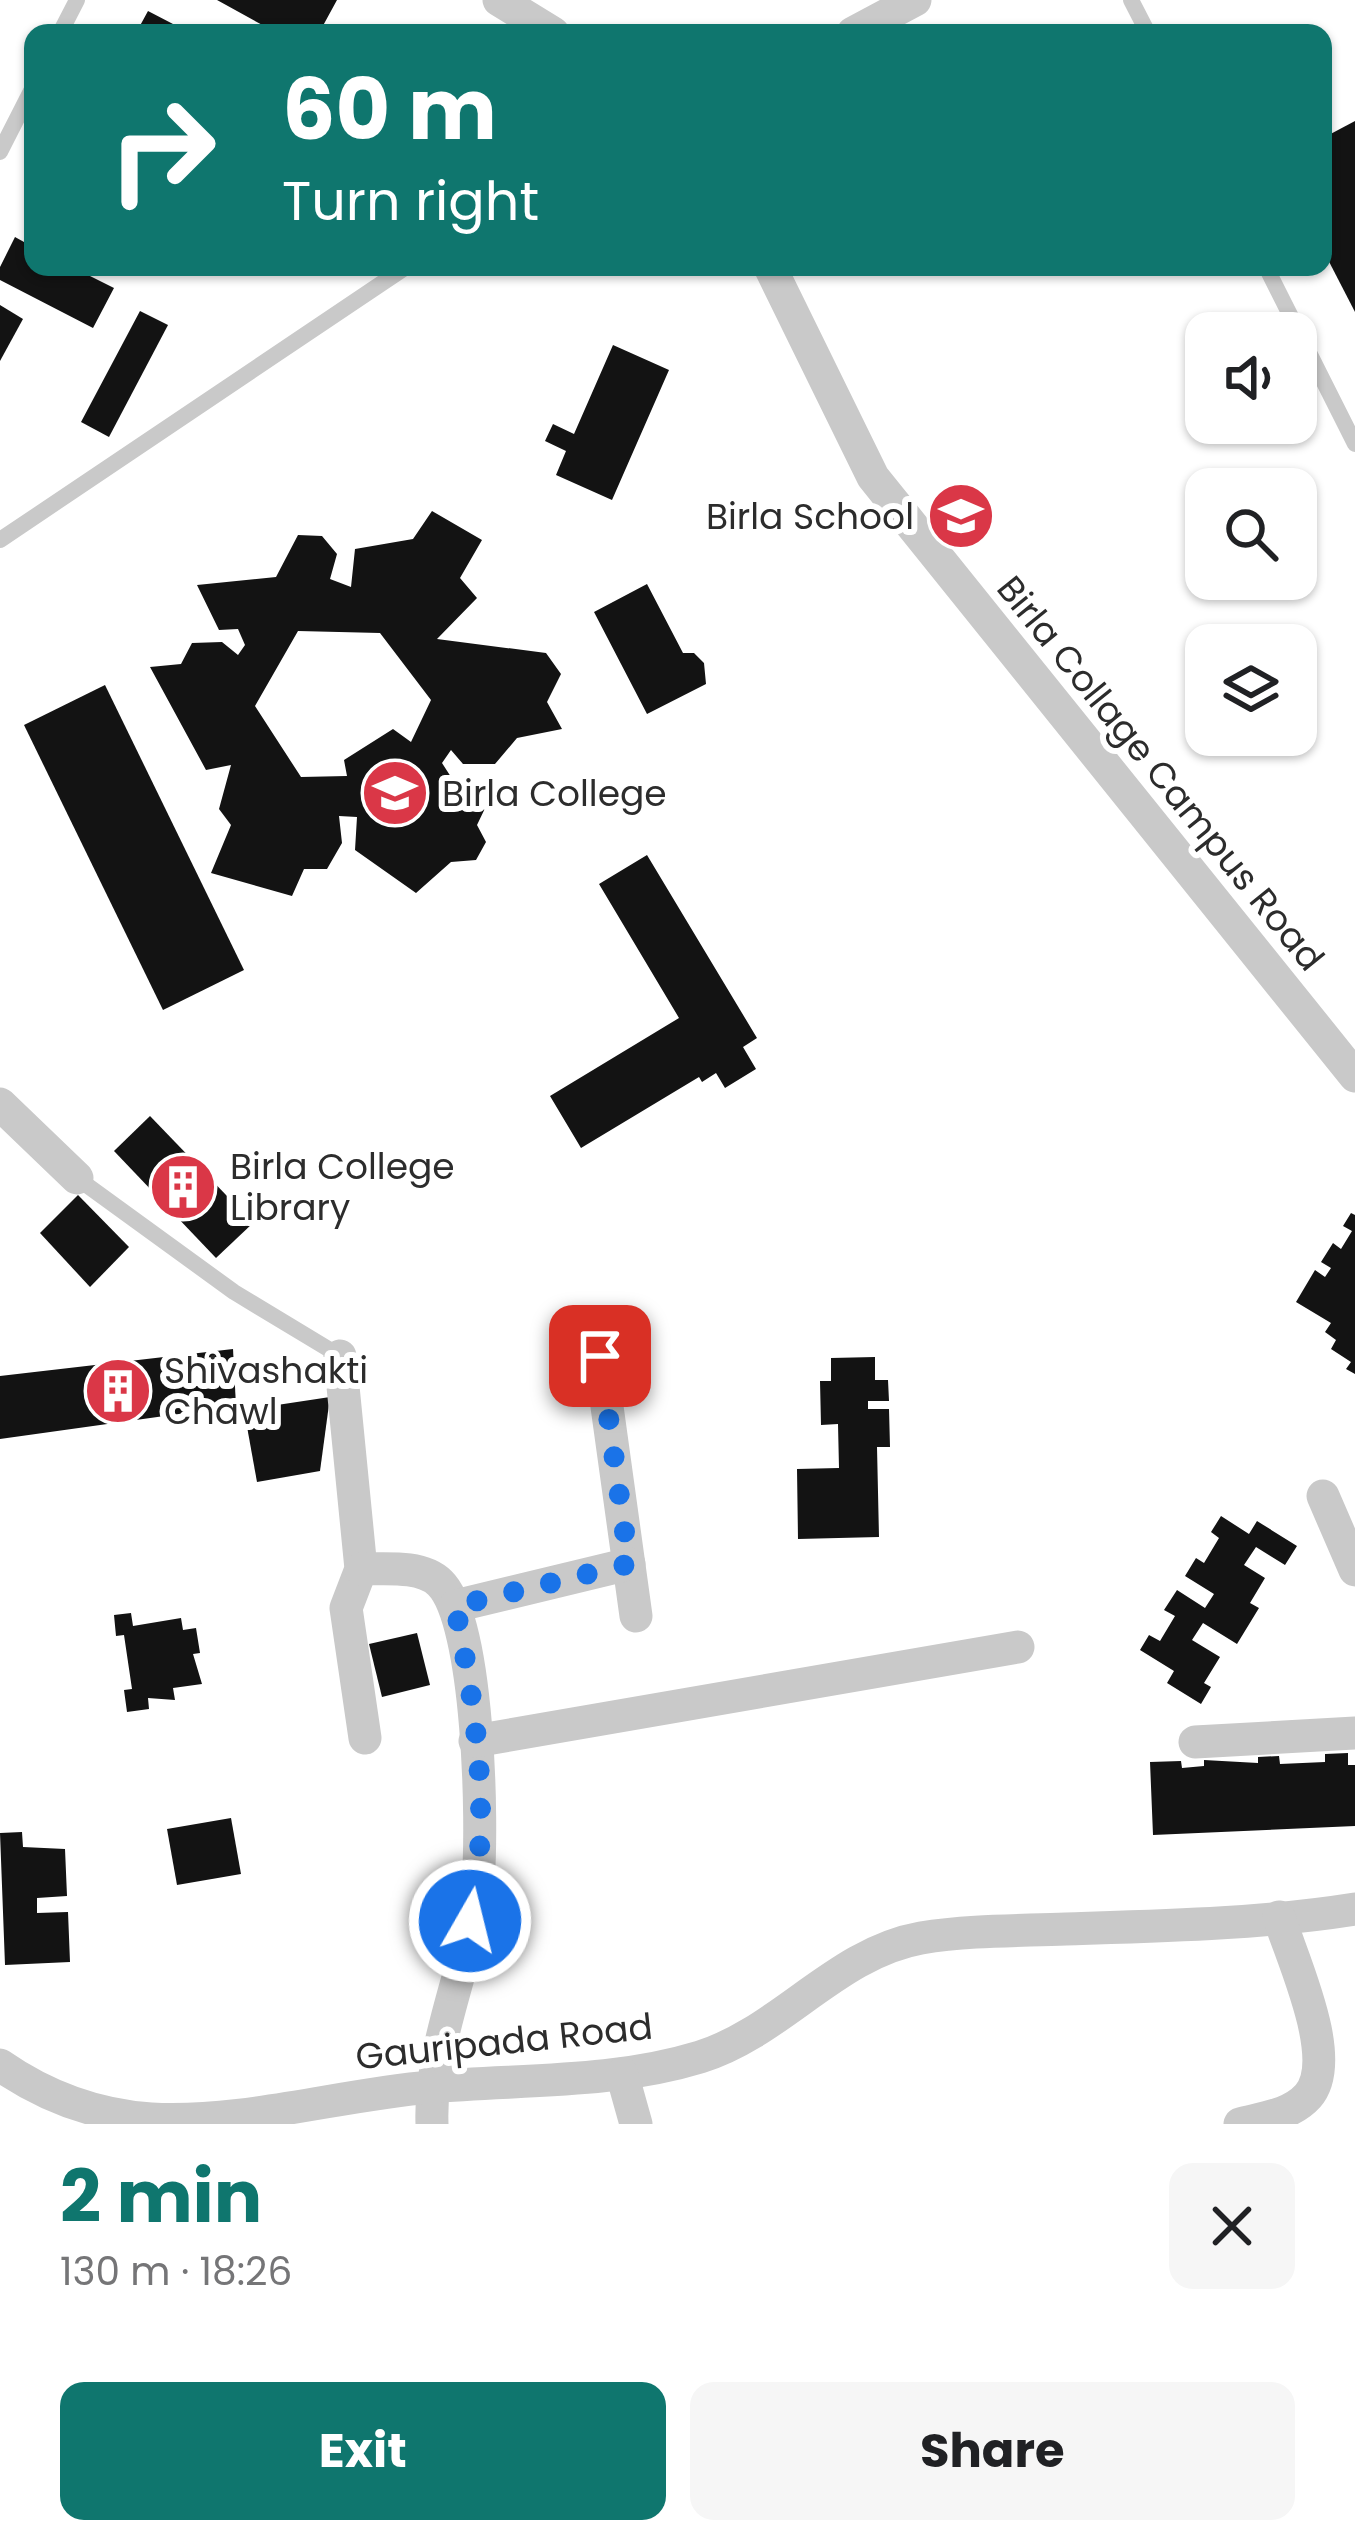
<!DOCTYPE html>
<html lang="en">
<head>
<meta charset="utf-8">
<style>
  body { margin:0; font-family:Poppins,sans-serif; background:#f6f6f6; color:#202124; height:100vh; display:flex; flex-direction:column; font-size:45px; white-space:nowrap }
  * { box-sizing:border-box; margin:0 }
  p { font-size:39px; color:#757577 }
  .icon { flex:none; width:66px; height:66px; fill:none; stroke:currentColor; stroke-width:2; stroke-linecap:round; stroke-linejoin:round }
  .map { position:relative; height:2124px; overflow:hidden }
  .panel { display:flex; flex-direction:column; background:#fff; flex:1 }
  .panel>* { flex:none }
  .hud { position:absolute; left:24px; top:24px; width:1308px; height:252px; border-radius:24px; box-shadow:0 3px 9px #0004; background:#0f766e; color:#fff; overflow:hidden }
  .buttons { position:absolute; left:1185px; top:312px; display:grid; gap:24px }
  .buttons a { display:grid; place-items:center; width:132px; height:132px; border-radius:24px; background:#fff; box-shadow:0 3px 9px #0004; font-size:60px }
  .pin { position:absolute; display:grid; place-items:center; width:102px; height:102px; color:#fff; margin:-51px; border-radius:24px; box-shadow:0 6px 18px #0006 }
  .me { position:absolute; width:132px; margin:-66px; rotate:8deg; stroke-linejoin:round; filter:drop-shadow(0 0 9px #0008) }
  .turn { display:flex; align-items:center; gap:42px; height:252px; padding:0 60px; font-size:54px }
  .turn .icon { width:156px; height:156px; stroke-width:2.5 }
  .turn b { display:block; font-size:84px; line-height:102px }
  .round { display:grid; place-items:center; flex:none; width:126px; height:126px; border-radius:24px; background:#f6f6f6 }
  .summary { display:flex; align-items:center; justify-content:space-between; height:204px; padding:0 60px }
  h1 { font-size:72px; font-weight:700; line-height:90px; color:#0f766e }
  .cta { display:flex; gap:24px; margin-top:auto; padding:24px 60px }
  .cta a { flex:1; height:138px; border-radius:24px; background:#0f766e; color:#fff; font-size:48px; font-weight:700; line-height:138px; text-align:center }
  .cta a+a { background:#f6f6f6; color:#202124 }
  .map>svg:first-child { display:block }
  .building { fill:#131313; fill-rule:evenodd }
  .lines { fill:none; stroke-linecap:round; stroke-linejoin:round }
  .lane { stroke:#c9c9c9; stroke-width:16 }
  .street { stroke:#c9c9c9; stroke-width:33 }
  .route { stroke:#1a73e8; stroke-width:21; stroke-dasharray:0 37.8 }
  .labels { text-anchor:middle; stroke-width:12; stroke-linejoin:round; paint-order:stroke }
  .poi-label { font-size:36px; fill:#2c2c2c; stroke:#fff; text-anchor:start }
  .street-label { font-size:36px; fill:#2c2c2c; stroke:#fff }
</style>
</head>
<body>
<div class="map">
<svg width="1355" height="2124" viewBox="0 0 1355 2124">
  <rect width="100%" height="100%" fill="#fff"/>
  <g class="building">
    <polygon points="217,0 337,0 319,33 262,33 266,27"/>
    <polygon points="148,11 173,24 170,29 177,33 136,33"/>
    <polygon points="1355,121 1355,312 1323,250 1323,138"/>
    <polygon points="15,237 33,247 33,267 72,267 114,288 93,328 0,280 0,267"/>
    <polygon points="0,305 23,319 0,361"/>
    <polygon points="140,311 168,325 109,437 81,422"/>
    <polygon points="613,345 669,370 612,500 556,475 566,451 545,441 553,424 574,434"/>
    <path d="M432,511L482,540L460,578L477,598L437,639L546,653L561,674L547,702L562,729L517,738L495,764H463L451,750L442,763L451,777L489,800L477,825L486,842L476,860L451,862L416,893L355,850L357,817L339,816L342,843L327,869H304L292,896L211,873L231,825L219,809L231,765L206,770L150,667L181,664L192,643L222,642L238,655L245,645L238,629L219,630L197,585L276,577L298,535L322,536L337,554L330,579L351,587L355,549L413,539ZM298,631L380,633L431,700L411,742L393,729L344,760L347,776L301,777L255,706Z"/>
    <polygon points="647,584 683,653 694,653 704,663 706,684 647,714 594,612"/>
    <polygon points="105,685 244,970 163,1010 24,725"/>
    <polygon points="647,855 757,1038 743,1047 756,1069 725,1088 716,1073 702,1082 699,1077 581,1148 550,1096 679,1018 599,884"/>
    <polygon points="150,1116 253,1223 216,1258 114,1151"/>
    <polygon points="78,1195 129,1247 90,1287 40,1233"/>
    <polygon points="1351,1213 1355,1215 1355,1374 1346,1369 1351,1362 1331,1349 1336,1340 1325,1332 1331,1323 1296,1302 1315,1270 1325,1277 1331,1268 1321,1262 1333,1243 1341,1249 1352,1231 1343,1226"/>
    <polygon points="233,1349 236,1406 0,1439 0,1376"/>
    <polygon points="875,1357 875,1380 888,1380 889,1401 868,1401 868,1409 889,1409 890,1447 877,1447 879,1537 798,1539 797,1469 839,1468 838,1424 821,1425 820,1381 831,1381 831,1358"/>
    <polygon points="330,1397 320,1471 257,1482 244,1410"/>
    <polygon points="1221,1516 1249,1534 1257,1521 1297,1546 1285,1565 1256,1547 1244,1565 1265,1578 1250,1603 1259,1608 1237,1644 1203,1623 1192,1640 1220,1657 1204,1683 1211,1687 1201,1704 1167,1683 1174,1671 1140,1650 1149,1635 1160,1641 1175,1616 1164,1610 1177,1590 1205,1608 1214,1594 1185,1576 1196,1558 1204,1563 1219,1538 1211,1532"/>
    <polygon points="131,1613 133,1626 181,1618 183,1630 196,1628 200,1653 193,1654 202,1684 173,1688 175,1700 148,1698 149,1709 127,1712 124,1690 132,1689 124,1635 116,1636 114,1615"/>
    <polygon points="417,1633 430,1685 382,1697 369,1644"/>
    <polygon points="1348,1753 1348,1765 1355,1765 1355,1826 1153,1835 1150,1762 1181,1761 1182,1768 1204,1766 1204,1760 1258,1763 1258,1757 1279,1756 1280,1764 1325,1762 1325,1754"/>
    <polygon points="231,1818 241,1874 177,1885 167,1829"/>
    <polygon points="22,1832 23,1847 65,1849 67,1896 37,1898 37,1913 68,1912 70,1962 5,1965 0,1833"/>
  </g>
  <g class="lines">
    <g class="lane">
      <polyline points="1131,0 1148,33"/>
      <polyline points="60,33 77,0"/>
      <polyline points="0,152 33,87"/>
      <polyline points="1266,267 1355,444"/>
      <polyline points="0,540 406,267"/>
      <polyline points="77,1178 234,1292 340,1356"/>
    </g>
    <g class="street">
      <polyline points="499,0 553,33"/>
      <polyline points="853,33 915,0"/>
      <polyline points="770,267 873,477 1355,1076"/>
      <polyline points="0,1104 77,1178"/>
      <polyline points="340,1356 361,1569 346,1608 365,1738"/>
      <polyline points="600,1356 636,1616"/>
      <polyline points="1323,1496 1355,1570"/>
      <path d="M361,1569C385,1569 422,1565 440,1583C479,1621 483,1825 478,1881C471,1963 429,2041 432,2124"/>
      <polyline points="455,1606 629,1564"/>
      <polyline points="475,1741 1018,1647"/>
      <polyline points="1195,1742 1355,1733"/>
      <path d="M0,2065C46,2097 95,2115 151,2119C243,2124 339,2095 430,2087C520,2079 612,2084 700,2057C781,2032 836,1953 921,1938C970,1930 1017,1931 1066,1929C1161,1926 1261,1924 1355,1909"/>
      <polyline points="622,2074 636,2124"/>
      <path d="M1240,2124C1263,2118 1291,2115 1308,2096C1340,2060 1292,1959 1279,1917"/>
    </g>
  </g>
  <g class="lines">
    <path class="route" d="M470,1921C492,1819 476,1707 455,1606L629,1564L600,1356"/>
  </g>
  <defs>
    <g id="school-disc" transform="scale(3.45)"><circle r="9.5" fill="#da3747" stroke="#fff"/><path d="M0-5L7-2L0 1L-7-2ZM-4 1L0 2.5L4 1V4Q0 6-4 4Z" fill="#fff"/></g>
    <g id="university-disc" transform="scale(3.45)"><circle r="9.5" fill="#da3747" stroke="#fff"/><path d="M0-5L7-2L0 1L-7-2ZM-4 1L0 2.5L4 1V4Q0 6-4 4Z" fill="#fff"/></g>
    <g id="building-disc" transform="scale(3.45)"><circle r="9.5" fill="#da3747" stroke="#fff"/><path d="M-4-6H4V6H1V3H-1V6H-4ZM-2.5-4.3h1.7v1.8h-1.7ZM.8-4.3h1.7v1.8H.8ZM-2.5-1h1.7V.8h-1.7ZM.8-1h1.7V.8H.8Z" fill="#fff"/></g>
  </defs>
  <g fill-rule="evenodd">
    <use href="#school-disc" x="961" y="516"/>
    <use href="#university-disc" x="395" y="793"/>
    <use href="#building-disc" x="183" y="1187"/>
    <use href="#building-disc" x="118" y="1391"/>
  </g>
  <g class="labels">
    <g class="poi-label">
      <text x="914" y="529" text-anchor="end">Birla School</text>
      <text x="442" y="806">Birla College</text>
      <text x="230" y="1179">Birla College<tspan x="230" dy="41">Library</tspan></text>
      <text x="164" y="1383">Shivashakti<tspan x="164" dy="41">Chawl</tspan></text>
    </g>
    <g class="street-label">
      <text transform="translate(1161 773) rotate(51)" y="13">Birla Collage Campus Road</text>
      <text transform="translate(504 2041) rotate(-6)" y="13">Gauripada Road</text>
    </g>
  </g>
</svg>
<div class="buttons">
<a><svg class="icon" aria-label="sound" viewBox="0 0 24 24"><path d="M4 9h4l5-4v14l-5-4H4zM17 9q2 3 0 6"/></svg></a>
<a><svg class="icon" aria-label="search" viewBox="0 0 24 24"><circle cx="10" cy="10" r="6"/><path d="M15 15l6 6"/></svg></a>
<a><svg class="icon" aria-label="layers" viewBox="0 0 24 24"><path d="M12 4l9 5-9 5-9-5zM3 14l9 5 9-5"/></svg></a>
</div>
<div class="pin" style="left:600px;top:1356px;background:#d93025"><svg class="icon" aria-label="arrive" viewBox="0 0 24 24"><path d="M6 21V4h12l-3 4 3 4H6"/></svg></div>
<svg class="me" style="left:470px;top:1921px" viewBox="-20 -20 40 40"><circle r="17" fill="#1a73e8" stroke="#fff" stroke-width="3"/><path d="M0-11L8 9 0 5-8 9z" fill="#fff"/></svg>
<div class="hud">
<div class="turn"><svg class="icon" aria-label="right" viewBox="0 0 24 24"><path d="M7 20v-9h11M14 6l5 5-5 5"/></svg><div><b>60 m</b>Turn right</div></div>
</div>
</div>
<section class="panel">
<div class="summary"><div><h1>2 min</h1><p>130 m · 18:26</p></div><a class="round"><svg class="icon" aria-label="close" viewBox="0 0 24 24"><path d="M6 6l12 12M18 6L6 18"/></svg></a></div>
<div class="cta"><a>Exit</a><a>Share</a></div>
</section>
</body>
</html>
